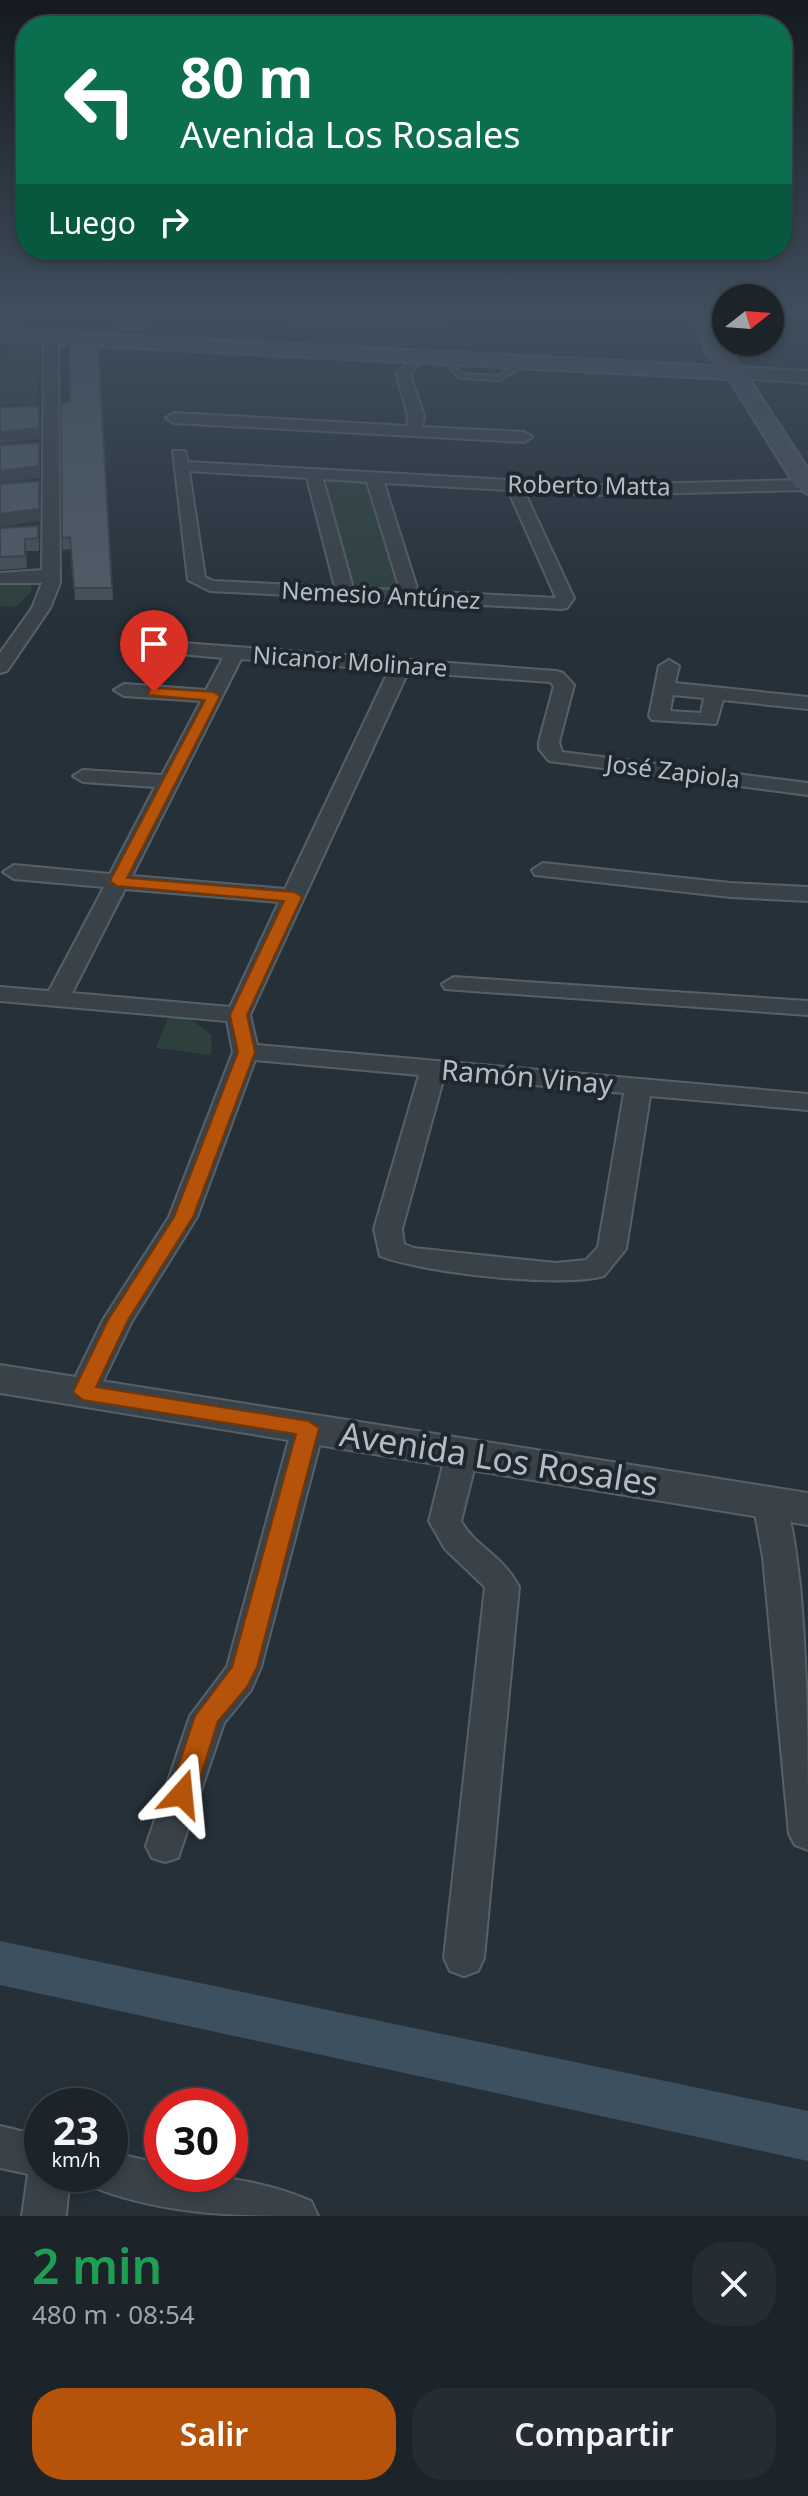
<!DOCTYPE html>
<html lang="es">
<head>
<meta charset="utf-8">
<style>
  body { margin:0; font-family:"Noto Sans",sans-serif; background:#252c32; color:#f1f3f6; height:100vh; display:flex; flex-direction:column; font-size:30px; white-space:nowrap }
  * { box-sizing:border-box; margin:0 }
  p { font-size:26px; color:#a0a4a8 }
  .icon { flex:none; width:44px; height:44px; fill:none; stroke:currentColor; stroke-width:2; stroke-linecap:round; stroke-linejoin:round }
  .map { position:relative; height:2216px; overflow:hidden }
  .drawer { display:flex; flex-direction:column; background:#1c242a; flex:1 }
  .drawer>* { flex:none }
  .guide { position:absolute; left:16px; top:16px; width:776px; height:244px; border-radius:32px; box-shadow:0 4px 12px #0003,0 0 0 2px #3a4147; background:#0b6e4f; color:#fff; overflow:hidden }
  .needle { width:52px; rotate:73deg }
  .controls { position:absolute; left:712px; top:284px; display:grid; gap:16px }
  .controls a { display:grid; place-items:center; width:72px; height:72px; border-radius:50%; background:#1c242a; box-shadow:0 4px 12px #0003,0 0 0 2px #3a4147; font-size:40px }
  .speed { position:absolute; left:24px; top:2088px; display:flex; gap:16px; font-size:40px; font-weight:700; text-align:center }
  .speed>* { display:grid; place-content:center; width:104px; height:104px; border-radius:50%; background:#1c242a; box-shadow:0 4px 12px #0003,0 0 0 2px #3a4147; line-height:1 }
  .speed small { font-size:20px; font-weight:400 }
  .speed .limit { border:12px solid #d22; background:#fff; color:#111 }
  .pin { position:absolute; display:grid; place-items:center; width:68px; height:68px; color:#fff; margin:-82px -34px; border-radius:50% 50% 50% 0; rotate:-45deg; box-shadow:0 0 8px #0007 }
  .pin .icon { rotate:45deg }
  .me { position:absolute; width:88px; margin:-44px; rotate:18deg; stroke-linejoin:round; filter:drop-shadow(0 0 6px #0008) }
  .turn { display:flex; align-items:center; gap:28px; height:168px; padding:0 32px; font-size:36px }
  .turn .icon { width:104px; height:104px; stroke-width:2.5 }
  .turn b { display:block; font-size:56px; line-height:68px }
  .then { display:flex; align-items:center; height:76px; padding:0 32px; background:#0003; gap:16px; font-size:30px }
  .round { display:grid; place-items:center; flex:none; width:84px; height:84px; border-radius:32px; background:#252c32 }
  .head { display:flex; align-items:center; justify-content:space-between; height:136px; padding:0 32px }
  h1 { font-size:48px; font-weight:600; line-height:60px; color:#1e9e55 }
  .cta { display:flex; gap:16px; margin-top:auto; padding:16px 32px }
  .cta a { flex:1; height:92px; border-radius:32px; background:#b45309; color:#fff; font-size:32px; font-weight:600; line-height:92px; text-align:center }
  .cta a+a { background:#252c32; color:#f1f3f6 }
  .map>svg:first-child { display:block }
  .green { fill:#2d403d }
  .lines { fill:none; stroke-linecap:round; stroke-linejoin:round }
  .canal { fill:#3d505f; fill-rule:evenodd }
  .service-casing { stroke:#576067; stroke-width:4 }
  .minor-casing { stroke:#576067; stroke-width:4 }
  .tertiary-casing { stroke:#576067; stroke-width:4 }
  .secondary-casing { stroke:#576067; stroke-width:4 }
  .service { fill:#394249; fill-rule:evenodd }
  .minor { fill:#394249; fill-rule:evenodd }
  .tertiary { fill:#394249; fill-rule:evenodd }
  .secondary { fill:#47515b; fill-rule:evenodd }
  .wall { fill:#465059 }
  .shaded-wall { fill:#394148 }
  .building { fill:#515d67; stroke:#394148; stroke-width:2 }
  .route { fill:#b45309; stroke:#753606; stroke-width:2 }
  .labels { text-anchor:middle; stroke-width:8; stroke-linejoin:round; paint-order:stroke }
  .far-street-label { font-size:24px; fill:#b4bdc5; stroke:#1e272e }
  .street-label { font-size:28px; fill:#b4bdc5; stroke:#1e272e }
  .near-street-label { font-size:34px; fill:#b4bdc5; stroke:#1e272e }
</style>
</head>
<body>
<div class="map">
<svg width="808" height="2216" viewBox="0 0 808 2216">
  <rect width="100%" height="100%" fill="#253038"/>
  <g class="green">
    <polygon points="9,337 41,338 37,404 0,405 0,359"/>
    <polygon points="331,479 364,481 398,586 390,590 353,586 325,483"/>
    <polygon points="32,580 31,592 16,607 0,606 0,581"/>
    <polygon points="170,1012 189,1018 212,1035 211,1055 156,1048"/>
  </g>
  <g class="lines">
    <polygon class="canal" points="0,1941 808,2111 808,2161 0,1985"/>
    <g class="service-casing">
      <polygon id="service" points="447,357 461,374 498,376 520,361 527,363 500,380 459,378 443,359"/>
    </g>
    <g class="minor-casing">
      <g id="minor">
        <polygon points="12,315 26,315 6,338 0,339 0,328"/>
        <polygon points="51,334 58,338 60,583 50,608 7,671 0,673 0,653 32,608 42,583 0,583 0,573 42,570 44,338"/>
        <polygon points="410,362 417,366 410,374 424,416 422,427 524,432 532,437 524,442 174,423 166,418 174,413 407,426 408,416 396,374"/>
        <path d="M173,451H185L188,462L598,485L807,480L808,490L598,495L524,491L574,598L567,608L561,609L210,591L188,580ZM189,471L307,478L335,587L213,581L205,577ZM323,479L367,482L400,590L353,588ZM384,483L508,490L556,598L418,591Z"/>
        <path d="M156,641L556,671L563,673L574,685L559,742L562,752L808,783V795L549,761L539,749V742L554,686L550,682L408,672L250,1015L257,1045L808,1094V1110L650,1096L626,1249L604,1276C559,1288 424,1273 380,1256L374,1229L419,1075L255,1060L197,1217L132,1321L94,1400L83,1403L72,1400L68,1392L103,1320L169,1217L233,1052L227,1021L0,1001V987L49,991L104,887L14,879L3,872L14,865L110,874L155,787L83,782L73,776L83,770L162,775L201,701L124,696L114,690L124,684L206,690L223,658L149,651L147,647ZM241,659L389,670L285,889L132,876ZM125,889L279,902L230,1007L72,993ZM444,1077L624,1093L598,1247L586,1260L556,1263L414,1248L404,1244L402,1229Z"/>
        <path d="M669,660L679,666L675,683L808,697V709L723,700L716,724L652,720L649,716L659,666ZM673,695L704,698L701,713L670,711Z"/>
        <polygon points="543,863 730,883 808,887 808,901 730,897 535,875 532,870"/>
        <polygon points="454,977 808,1001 808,1015 445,989 442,984"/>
        <polygon points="308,1417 319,1420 324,1428 261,1667 251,1690 224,1723 178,1858 165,1862 152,1858 146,1846 190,1716 227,1667 292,1428 297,1420"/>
        <path d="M462,1442L473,1445L478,1453L461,1521C475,1547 502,1554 519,1587L484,1958L478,1971L464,1976L450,1971L444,1958L485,1587L445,1549L429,1521L446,1453L451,1445Z"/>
        <path d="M769,1491L780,1495C794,1520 796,1556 800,1585C808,1673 808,1761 808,1850L795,1845L789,1834L763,1557L753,1503L758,1495Z"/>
        <polygon points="0,2126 42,2136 42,2174 70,2174 66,2216 22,2216 28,2174 0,2168"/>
        <path d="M110,2152L162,2164V2174C212,2174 265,2181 311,2201L318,2216C240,2216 168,2216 95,2188L89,2174H110Z"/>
      </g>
    </g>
    <g class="tertiary-casing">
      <g id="tertiary">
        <polygon points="735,367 808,371 808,383 728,377 726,373"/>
        <polygon points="0,1365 808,1493 808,1525 0,1393"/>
      </g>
    </g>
    <g class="secondary-casing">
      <polygon id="secondary" points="692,315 712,315 726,351 738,362 808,469 808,494 796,487 729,379 0,341 0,329 718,366 707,354"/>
    </g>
    <use href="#service" class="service"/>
    <use href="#minor" class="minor"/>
    <use href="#tertiary" class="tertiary"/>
    <use href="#secondary" class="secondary"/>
  </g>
  <g class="wall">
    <polygon points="117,315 148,315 144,330 118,330"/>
    <polygon points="294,315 445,315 445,328 294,327"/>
    <polygon points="98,343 113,600 75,600 71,549 63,550 62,538"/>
    <polygon points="0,528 39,538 39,551 26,551 27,568 0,570"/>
  </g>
  <g class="shaded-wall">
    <polygon points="144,315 148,315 144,330"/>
    <polygon points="39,406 40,439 0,444 0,432"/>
    <polygon points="39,443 40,478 0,483 0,471"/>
    <polygon points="39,481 40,521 0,527 0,514"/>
  </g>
  <g class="building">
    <polygon points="117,315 144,315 117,316"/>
    <polygon points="98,343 112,588 74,588 70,537 62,538 61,403 70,402 69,344"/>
    <polygon points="39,406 39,428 0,432 0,407"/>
    <polygon points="39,443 39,466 0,471 0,445"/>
    <polygon points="39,481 39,509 0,514 0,484"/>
    <polygon points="38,526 38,538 25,539 25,556 0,557 0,528"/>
  </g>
  <linearGradient id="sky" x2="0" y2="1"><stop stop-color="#141a1f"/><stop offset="0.5" stop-color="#404e5e"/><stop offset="1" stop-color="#404e5e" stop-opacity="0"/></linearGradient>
  <rect width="808" height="625" fill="url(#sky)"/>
  <polygon class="route" points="154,688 213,692 220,696 127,878 294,892 302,897 247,1015 255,1052 193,1217 128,1320 96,1387 308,1421 319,1428 257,1667 247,1687 218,1721 195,1794 191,1801 182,1805 173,1801 169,1794 195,1716 232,1667 296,1434 83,1400 73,1392 108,1320 174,1217 238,1052 230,1015 284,901 117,886 110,881 205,700 149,695 149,690"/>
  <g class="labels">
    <g class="far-street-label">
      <text transform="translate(589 486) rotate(1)" y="8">Roberto Matta</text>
      <text transform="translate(381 596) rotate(3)" y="8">Nemesio Antúnez</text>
      <text transform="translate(350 662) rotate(4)" y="8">Nicanor Molinare</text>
      <text transform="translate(673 772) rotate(7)" y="8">José Zapiola</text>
    </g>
    <g class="street-label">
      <text transform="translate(527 1077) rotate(5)" y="10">Ramón Vinay</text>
    </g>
    <g class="near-street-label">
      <text transform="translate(499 1459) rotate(9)" y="12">Avenida Los Rosales</text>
    </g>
  </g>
</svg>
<div class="controls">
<a><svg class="needle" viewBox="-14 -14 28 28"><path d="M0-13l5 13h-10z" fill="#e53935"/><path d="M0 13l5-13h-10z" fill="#a0a4a8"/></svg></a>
</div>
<div class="speed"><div>23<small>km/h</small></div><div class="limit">30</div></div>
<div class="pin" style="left:154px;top:692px;background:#d93025"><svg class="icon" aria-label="arrive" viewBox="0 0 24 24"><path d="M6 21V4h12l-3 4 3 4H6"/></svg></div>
<svg class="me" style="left:182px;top:1794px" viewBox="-20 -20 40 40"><path d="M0-17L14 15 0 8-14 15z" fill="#b45309" stroke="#fff" stroke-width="4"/></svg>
<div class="guide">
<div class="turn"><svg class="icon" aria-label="left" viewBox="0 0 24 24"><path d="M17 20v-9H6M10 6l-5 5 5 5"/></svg><div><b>80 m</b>Avenida Los Rosales</div></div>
<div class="then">Luego<svg class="icon" aria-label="right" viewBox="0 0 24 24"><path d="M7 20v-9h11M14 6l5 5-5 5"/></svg></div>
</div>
</div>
<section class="drawer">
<div class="head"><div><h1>2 min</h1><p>480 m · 08:54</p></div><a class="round"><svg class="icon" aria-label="close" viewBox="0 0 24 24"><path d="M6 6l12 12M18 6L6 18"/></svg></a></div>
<div class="cta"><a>Salir</a><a>Compartir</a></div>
</section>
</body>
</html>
